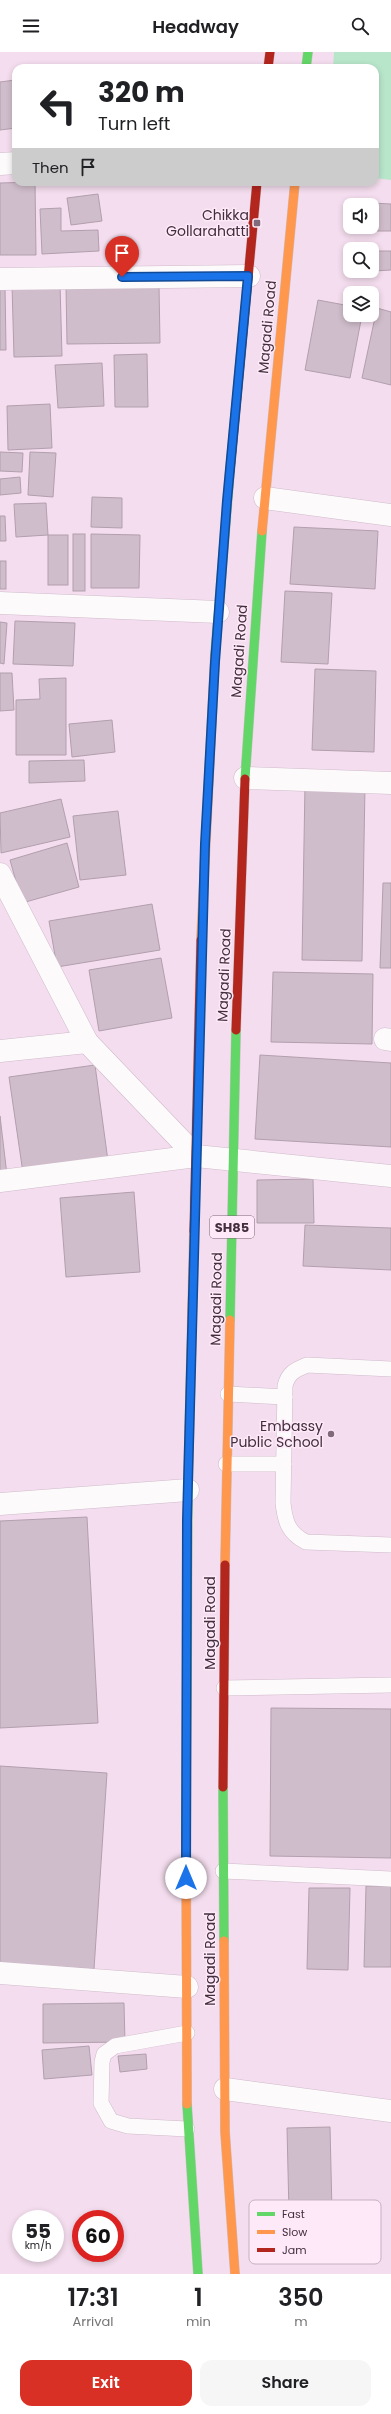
<!DOCTYPE html>
<html lang="en">
<head>
<meta charset="utf-8">
<style>
  body { margin:0; font-family:Poppins,sans-serif; background:#f6f6f6; color:#202124; height:100vh; display:flex; flex-direction:column; font-size:15px; white-space:nowrap }
  * { box-sizing:border-box; margin:0 }
  p { font-size:13px; color:#757577 }
  .icon { flex:none; width:22px; height:22px; fill:none; stroke:currentColor; stroke-width:2; stroke-linecap:round; stroke-linejoin:round }
  .map { position:relative; height:2222px; overflow:hidden }
  .sheet { display:flex; flex-direction:column; background:#fff; flex:1 }
  .sheet>* { flex:none }
  .top-card { position:absolute; left:12px; top:12px; width:367px; height:122px; border-radius:12px; box-shadow:0 2px 6px #0003; background:#fff; color:#202124; overflow:hidden }
  .tools { position:absolute; left:343px; top:146px; display:grid; gap:8px }
  .tools a { display:grid; place-items:center; width:36px; height:36px; border-radius:8px; background:#fff; box-shadow:0 2px 6px #0003; font-size:20px }
  .speed { position:absolute; left:12px; top:2158px; display:flex; gap:8px; font-size:20px; font-weight:700; text-align:center }
  .speed>* { display:grid; place-content:center; width:52px; height:52px; border-radius:50%; background:#fff; box-shadow:0 2px 6px #0003; line-height:1 }
  .speed small { font-size:10px; font-weight:400 }
  .speed .limit { border:6px solid #d22; background:#fff; color:#111 }
  .pin { position:absolute; display:grid; place-items:center; width:34px; height:34px; color:#fff; margin:-41px -17px; border-radius:50% 50% 50% 0; rotate:-45deg; box-shadow:0 0 4px #0007 }
  .pin .icon { rotate:45deg }
  .me { position:absolute; width:44px; margin:-22px; rotate:0deg; stroke-linejoin:round; filter:drop-shadow(0 0 3px #0008) }
  .turn { display:flex; align-items:center; gap:14px; height:84px; padding:0 20px; font-size:18px }
  .turn .icon { width:52px; height:52px; stroke-width:2.5 }
  .turn b { display:block; font-size:28px; line-height:34px }
  .then { display:flex; align-items:center; height:38px; padding:0 20px; background:#0003; gap:8px; font-size:15px }
  .eta { display:flex; justify-content:space-evenly; align-items:center; height:68px; text-align:center }
  .eta b { font-size:24px; font-weight:600; line-height:28px }
  .cta { display:flex; gap:8px; margin-top:auto; padding:8px 20px }
  .cta a { flex:1; height:46px; border-radius:12px; background:#d93025; color:#fff; font-size:16px; font-weight:600; line-height:46px; text-align:center }
  .cta a+a { background:#f6f6f6; color:#202124 }
  header { display:flex; justify-content:space-between; align-items:center; height:52px; padding:0 20px; background:#fff; font-size:18px; font-weight:600 }
  .map>svg:first-child { display:block }
  .green { fill:#b8e6cb }
  .building { fill:#d0bdcb; stroke:#b29fae }
  .lines { fill:none; stroke-linecap:round; stroke-linejoin:round }
  .lane-casing { stroke:#cfbbca; stroke-width:16 }
  .street-casing { stroke:#cfbbca; stroke-width:23 }
  .fast-casing { stroke:#cec1ca; stroke-width:10 }
  .slow-casing { stroke:#cec1ca; stroke-width:10 }
  .jam-casing { stroke:#cec1ca; stroke-width:10 }
  .lane { stroke:#fdfafc; stroke-width:15 }
  .street { stroke:#fdfafc; stroke-width:22 }
  .fast { stroke:#63d668; stroke-width:9 }
  .slow { stroke:#ff974d; stroke-width:9 }
  .jam { stroke:#b3261e; stroke-width:9 }
  .route-casing { stroke:#114b97; stroke-width:10 }
  .route { stroke:#1a73e8; stroke-width:7 }
  .poi-dot { fill:#806b7b; stroke:#fde9f8; stroke-width:1.5 }
  .labels { text-anchor:middle; stroke-width:3; stroke-linejoin:round; paint-order:stroke }
  .shield { fill:#fde9f8; stroke:#7a6675; stroke-width:1 }
  .shield-label { font-size:13px; font-weight:bold; fill:#422e3d }
  .poi-label { font-size:14px; fill:#422e3d; stroke:#fde9f8; text-anchor:end }
  .street-label { font-size:14px; fill:#422e3d; stroke:#fde9f8 }
  .key { fill:#fde9f8; stroke:#c5b1c0; stroke-width:1 }
  .key-label { font-size:11px; fill:#422e3d }
</style>
</head>
<body>
<header><svg class="icon" aria-label="menu" viewBox="0 0 24 24"><path d="M4 6h16M4 12h16M4 18h16"/></svg>Headway<svg class="icon" aria-label="search" viewBox="0 0 24 24"><circle cx="10" cy="10" r="6"/><path d="M15 15l6 6"/></svg></header>
<div class="map">
<svg width="391" height="2222" viewBox="0 0 391 2222">
  <rect width="100%" height="100%" fill="#f4ddee"/>
  <polygon class="green" points="334,0 391,0 391,128 375,126 375,16 333,16"/>
  <g class="building">
    <polygon points="15,28 16,76 0,78 0,30"/>
    <polygon points="35,130 36,203 0,203 0,131"/>
    <polygon points="98,142 102,169 71,173 67,146"/>
    <polygon points="371,151 391,152 391,179 370,179 370,175 372,175"/>
    <polygon points="61,156 61,179 98,178 99,199 42,202 40,157"/>
    <polygon points="373,199 391,199 391,218 374,219"/>
    <polygon points="60,232 62,304 14,305 12,233"/>
    <polygon points="159,233 160,291 67,292 66,234"/>
    <polygon points="0,234 5,234 6,298 0,298"/>
    <polygon points="318,248 350,254 350,263 362,263 350,326 305,318"/>
    <polygon points="377,256 391,260 391,333 362,326"/>
    <polygon points="147,302 148,355 115,355 114,303"/>
    <polygon points="102,311 104,354 58,356 55,313"/>
    <polygon points="50,352 52,396 8,398 7,354"/>
    <polygon points="0,400 23,401 22,420 0,419"/>
    <polygon points="30,400 56,401 53,445 28,443"/>
    <polygon points="20,425 21,441 0,443 0,427"/>
    <polygon points="92,445 122,446 122,476 91,475"/>
    <polygon points="46,451 48,483 16,485 14,452"/>
    <polygon points="0,464 5,464 6,489 0,489"/>
    <polygon points="294,475 378,479 375,537 290,532"/>
    <rect x="73" y="482" width="12" height="57"/>
    <polygon points="91,482 140,483 139,536 91,536"/>
    <rect x="48" y="483" width="20" height="50"/>
    <rect x="0" y="509" width="6" height="28"/>
    <polygon points="285,539 332,541 328,612 281,610"/>
    <polygon points="15,569 75,571 73,614 13,612"/>
    <polygon points="0,570 7,571 4,612 0,611"/>
    <polygon points="315,617 376,619 374,700 312,698"/>
    <polygon points="0,621 12,621 14,658 0,659"/>
    <polygon points="66,626 66,703 16,703 16,648 40,647 39,627"/>
    <polygon points="112,668 115,700 72,705 69,672"/>
    <polygon points="84,708 85,729 29,731 29,709"/>
    <polygon points="305,732 365,733 362,909 302,908"/>
    <polygon points="61,747 70,785 1,801 0,761"/>
    <polygon points="118,759 126,823 80,828 73,764"/>
    <polygon points="67,791 79,835 22,851 10,808"/>
    <polygon points="383,831 391,831 391,916 380,916"/>
    <polygon points="152,852 160,898 57,915 49,869"/>
    <polygon points="161,906 172,966 99,979 89,918"/>
    <polygon points="273,920 373,922 372,992 271,990"/>
    <polygon points="260,1003 391,1011 391,1095 255,1087"/>
    <polygon points="95,1013 108,1109 23,1121 9,1025"/>
    <polygon points="0,1064 7,1123 0,1124"/>
    <polygon points="313,1127 314,1171 257,1171 257,1128"/>
    <polygon points="134,1140 140,1220 66,1225 60,1146"/>
    <polygon points="305,1173 391,1176 391,1218 303,1214"/>
    <polygon points="87,1465 98,1671 0,1676 0,1469"/>
    <polygon points="271,1656 391,1657 391,1806 270,1804"/>
    <polygon points="0,1714 107,1721 94,1917 0,1911"/>
    <polygon points="366,1834 391,1834 391,1915 364,1915"/>
    <polygon points="309,1836 350,1836 348,1918 307,1917"/>
    <polygon points="124,1951 125,1990 43,1991 43,1952"/>
    <polygon points="89,1994 92,2023 44,2027 42,1998"/>
    <polygon points="146,2002 147,2017 120,2020 118,2004"/>
    <polygon points="330,2075 332,2160 289,2161 287,2076"/>
  </g>
  <g class="lines">
    <g class="lane-casing">
      <g id="lane">
        <path d="M391,1317L307,1313C295,1318 288,1321 285,1334L283,1451C285,1469 288,1481 306,1490L391,1493"/>
        <polyline points="228,1342 285,1345"/>
        <polyline points="226,1412 284,1412"/>
        <polyline points="224,1636 391,1633"/>
        <polyline points="223,1819 391,1827"/>
        <polyline points="187,1981 115,1994 104,2002 102,2010 101,2051 111,2069 128,2074 187,2077"/>
      </g>
    </g>
    <g class="street-casing">
      <g id="street">
        <polyline points="0,112 16,111"/>
        <polyline points="0,227 249,224"/>
        <polyline points="265,446 391,463"/>
        <polyline points="0,551 218,560"/>
        <polyline points="245,726 391,731"/>
        <polyline points="0,822 87,990 196,1104"/>
        <polyline points="385,987 391,988"/>
        <polyline points="0,999 87,990"/>
        <polyline points="0,1129 196,1104 391,1124"/>
        <polyline points="0,1452 188,1438"/>
        <polyline points="0,1921 187,1935"/>
        <polyline points="225,2037 391,2059"/>
      </g>
    </g>
    <g class="fast-casing">
      <g id="fast">
        <polyline points="306,16 308,0"/>
        <polyline points="215,603 230,419"/>
        <polyline points="245,727 262,479"/>
        <polyline points="230,1268 236,978"/>
        <polyline points="223,1735 224,1889"/>
        <polyline points="186,1780 188,1434"/>
        <polyline points="187,2052 198,2222"/>
      </g>
    </g>
    <g class="slow-casing">
      <g id="slow">
        <polyline points="262,479 295,130"/>
        <polyline points="201,888 215,603"/>
        <polyline points="188,1434 194,1179"/>
        <polyline points="225,1513 230,1268"/>
        <polyline points="186,1780 187,2052"/>
        <polyline points="224,1889 225,2080 235,2222"/>
      </g>
    </g>
    <g class="jam-casing">
      <g id="jam">
        <polyline points="268,16 270,0"/>
        <polyline points="230,419 257,130"/>
        <polyline points="236,978 245,727"/>
        <polyline points="194,1179 201,888"/>
        <polyline points="223,1735 225,1513"/>
      </g>
    </g>
    <use href="#lane" class="lane"/>
    <use href="#street" class="street"/>
    <use href="#fast" class="fast"/>
    <use href="#slow" class="slow"/>
    <use href="#jam" class="jam"/>
  </g>
  <g class="lines">
    <g class="route-casing">
      <polyline id="route" points="122,225 248,224 227,449 215,610 205,792 187,1468 186,1826"/>
    </g>
    <use href="#route" class="route"/>
  </g>
  <g class="poi-dot">
    <rect x="253" y="167" width="8" height="8" rx="2"/>
    <circle cx="331" cy="1382" r="4"/>
  </g>
  <g class="labels">
    <rect class="shield" x="210" y="1164" width="44" height="22" rx="3"/>
    <g class="shield-label">
      <text x="232" y="1180">SH85</text>
    </g>
    <g class="poi-label">
      <text x="249" y="168">Chikka<tspan x="249" dy="16">Gollarahatti</tspan></text>
      <text x="323" y="1379">Embassy<tspan x="323" dy="16">Public School</tspan></text>
    </g>
    <g class="street-label">
      <text transform="translate(267 275) rotate(-85)" y="5">Magadi Road</text>
      <text transform="translate(239 599) rotate(-86)" y="5">Magadi Road</text>
      <text transform="translate(224 923) rotate(-88)" y="5">Magadi Road</text>
      <text transform="translate(216 1247) rotate(-89)" y="5">Magadi Road</text>
      <text transform="translate(210 1571) rotate(-90)" y="5">Magadi Road</text>
      <text transform="translate(210 1907) rotate(-90)" y="5">Magadi Road</text>
    </g>
  </g>
  <rect x="249" y="2148" width="132" height="64" rx="6" class="key"/>
  <rect x="257" y="2160" width="18" height="4" fill="#63d668"/>
  <rect x="257" y="2178" width="18" height="4" fill="#ff974d"/>
  <rect x="257" y="2196" width="18" height="4" fill="#b3261e"/>
  <g class="key-label">
    <text x="282" y="2166">Fast</text>
    <text x="282" y="2184">Slow</text>
    <text x="282" y="2202">Jam</text>
  </g>
</svg>
<div class="tools">
<a><svg class="icon" aria-label="sound" viewBox="0 0 24 24"><path d="M4 9h4l5-4v14l-5-4H4zM17 9q2 3 0 6"/></svg></a>
<a><svg class="icon" aria-label="search" viewBox="0 0 24 24"><circle cx="10" cy="10" r="6"/><path d="M15 15l6 6"/></svg></a>
<a><svg class="icon" aria-label="layers" viewBox="0 0 24 24"><path d="M12 4l9 5-9 5-9-5zM3 14l9 5 9-5"/></svg></a>
</div>
<div class="speed"><div>55<small>km/h</small></div><div class="limit">60</div></div>
<div class="pin" style="left:122px;top:225px;background:#d93025"><svg class="icon" aria-label="arrive" viewBox="0 0 24 24"><path d="M6 21V4h12l-3 4 3 4H6"/></svg></div>
<svg class="me" style="left:186px;top:1826px" viewBox="-20 -20 40 40"><circle r="19" fill="#fff"/><path d="M0-13L10 11 0 6-10 11z" fill="#1a73e8"/></svg>
<div class="top-card">
<div class="turn"><svg class="icon" aria-label="left" viewBox="0 0 24 24"><path d="M17 20v-9H6M10 6l-5 5 5 5"/></svg><div><b>320 m</b>Turn left</div></div>
<div class="then">Then<svg class="icon" aria-label="arrive" viewBox="0 0 24 24"><path d="M6 21V4h12l-3 4 3 4H6"/></svg></div>
</div>
</div>
<section class="sheet">
<div class="eta">
<div><b>17:31</b><p>Arrival</p></div>
<div><b>1</b><p>min</p></div>
<div><b>350</b><p>m</p></div>
</div>
<div class="cta"><a>Exit</a><a>Share</a></div>
</section>
</body>
</html>
